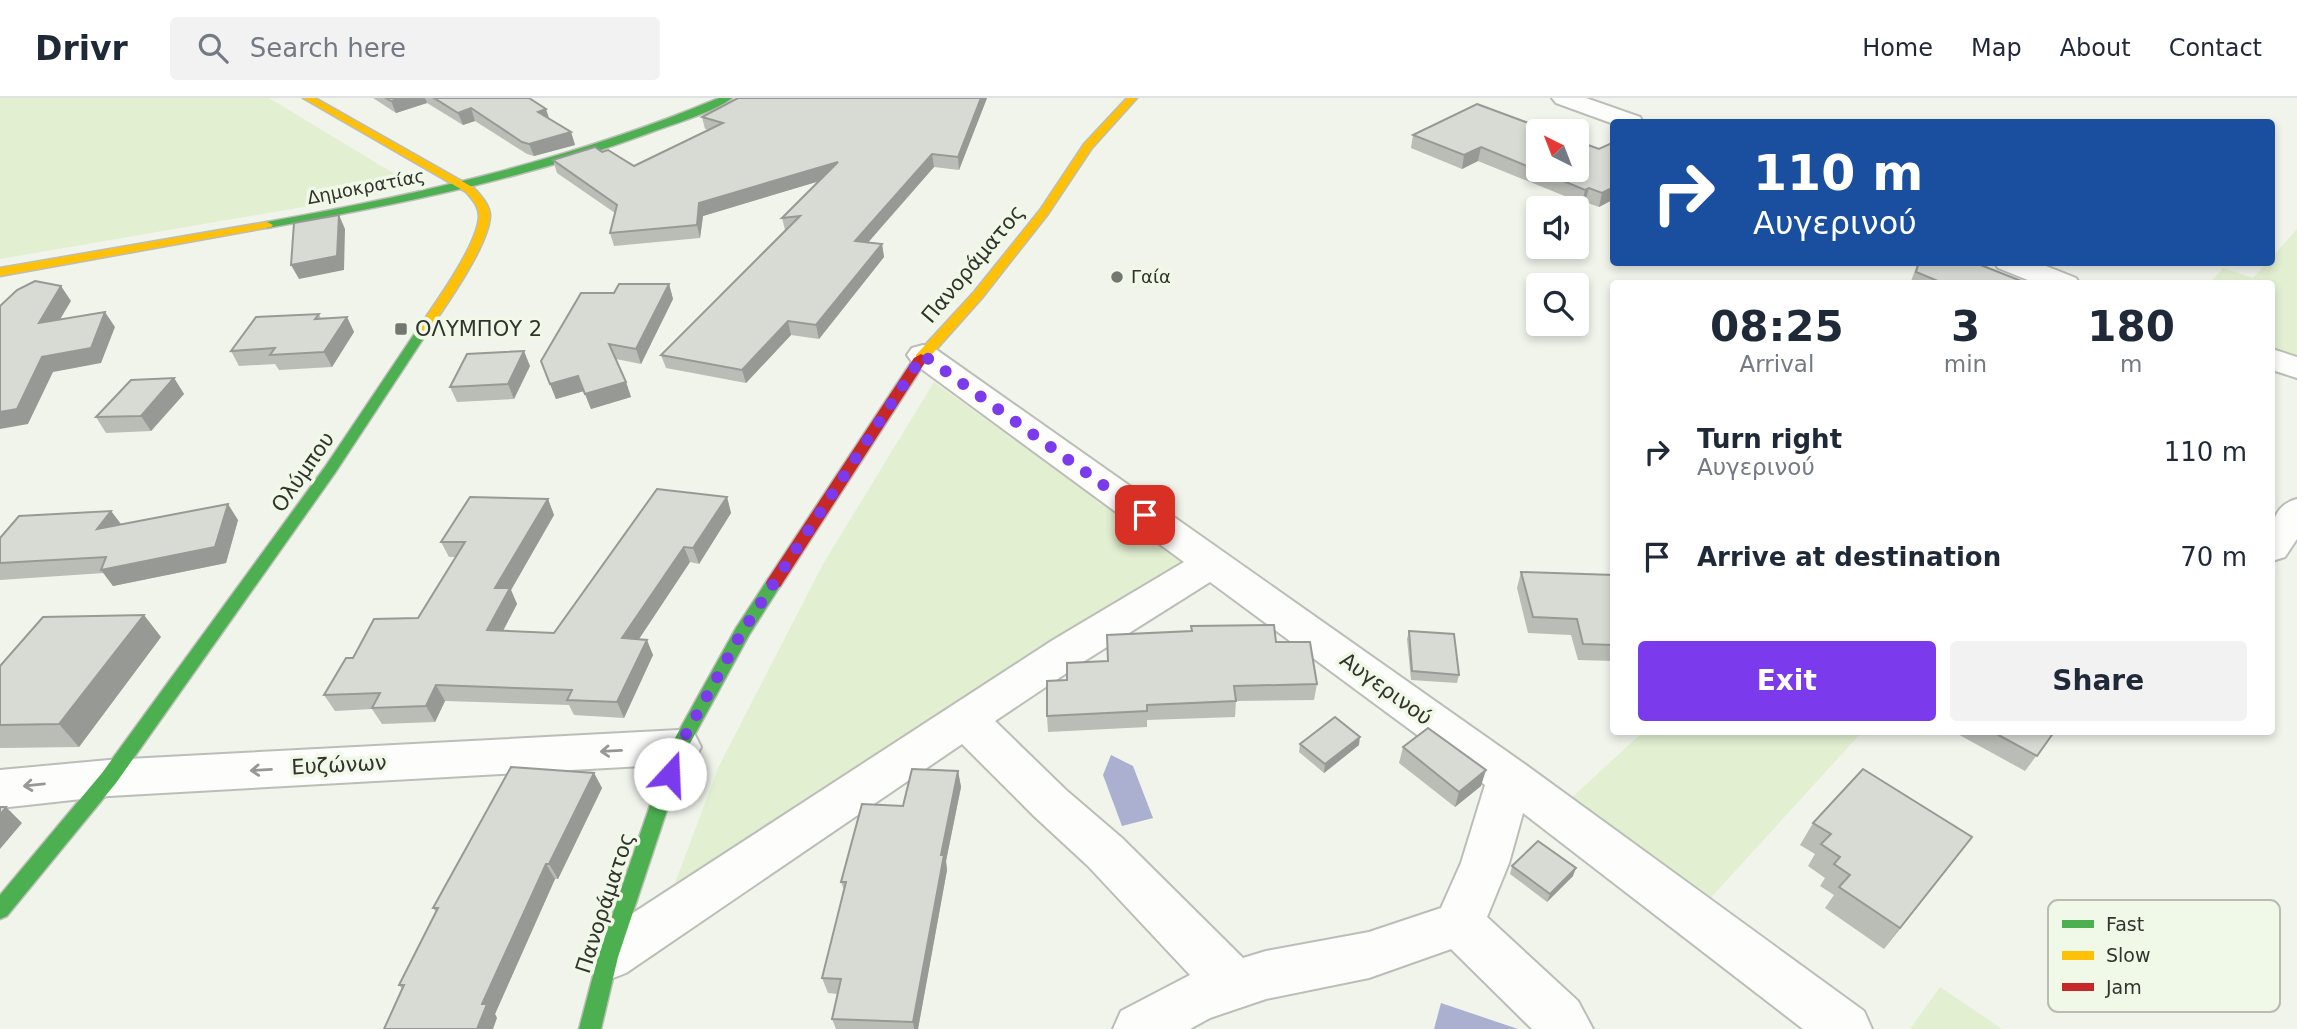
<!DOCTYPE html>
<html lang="en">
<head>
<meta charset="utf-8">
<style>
  body { margin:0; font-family:"DejaVu Sans",sans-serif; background:#f2f2f3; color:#1f2937; height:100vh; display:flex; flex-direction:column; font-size:26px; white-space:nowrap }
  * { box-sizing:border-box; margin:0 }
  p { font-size:23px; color:#747a83 }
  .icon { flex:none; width:38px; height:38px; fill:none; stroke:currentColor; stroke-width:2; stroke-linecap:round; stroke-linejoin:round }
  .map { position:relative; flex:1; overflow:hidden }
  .drawer { position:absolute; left:1610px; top:182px; width:665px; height:455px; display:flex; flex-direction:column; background:#fff; border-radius:7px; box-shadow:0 4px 10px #0003 }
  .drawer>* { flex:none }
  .hud { position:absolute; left:1610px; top:21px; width:665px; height:147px; border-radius:7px; box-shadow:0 4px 10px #0003; background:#1a4fa0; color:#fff; overflow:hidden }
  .needle { width:46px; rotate:318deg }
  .tools { position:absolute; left:1526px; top:21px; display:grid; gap:14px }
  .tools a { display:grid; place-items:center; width:63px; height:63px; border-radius:7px; background:#fff; box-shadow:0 4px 10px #0003; font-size:35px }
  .pin { position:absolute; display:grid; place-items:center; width:60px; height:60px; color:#fff; margin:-30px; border-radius:14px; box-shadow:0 4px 10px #0006 }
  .me { position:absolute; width:77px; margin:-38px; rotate:20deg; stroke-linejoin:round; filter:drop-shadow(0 0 5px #0008) }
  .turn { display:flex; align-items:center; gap:24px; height:147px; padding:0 28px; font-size:32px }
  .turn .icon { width:91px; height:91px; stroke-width:2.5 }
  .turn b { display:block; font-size:49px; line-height:60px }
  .eta { display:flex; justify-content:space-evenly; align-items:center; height:119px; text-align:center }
  .eta b { font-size:42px; font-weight:800; line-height:49px }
  .button { display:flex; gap:14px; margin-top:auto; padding:14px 28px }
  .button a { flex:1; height:80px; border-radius:7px; background:#7c3aed; color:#fff; font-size:28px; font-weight:800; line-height:80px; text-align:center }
  .button a+a { background:#f2f2f3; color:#1f2937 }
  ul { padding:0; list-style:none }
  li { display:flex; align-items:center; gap:21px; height:105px; padding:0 28px }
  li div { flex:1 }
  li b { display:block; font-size:26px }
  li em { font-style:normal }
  header { display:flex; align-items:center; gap:42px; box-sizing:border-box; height:98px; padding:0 35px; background:#fff; border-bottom:2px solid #e0e1e3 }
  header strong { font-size:33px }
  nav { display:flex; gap:38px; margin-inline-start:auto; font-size:24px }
  .search { width:490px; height:63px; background:#f2f2f3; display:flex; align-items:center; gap:18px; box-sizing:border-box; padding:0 24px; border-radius:7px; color:#747a83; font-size:26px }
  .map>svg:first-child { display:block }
  .green { fill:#e2f0d1 }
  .water { fill:#abb0d1 }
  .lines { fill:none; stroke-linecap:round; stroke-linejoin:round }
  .street-casing { stroke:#bbbeb7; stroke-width:4 }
  .fast-casing { stroke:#bbbeb7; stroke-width:3 }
  .slow-casing { stroke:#bbbeb7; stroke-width:3 }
  .jam-casing { stroke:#bbbeb7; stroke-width:3 }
  .street { fill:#fdfdfc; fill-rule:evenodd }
  .fast { fill:#4caf50; fill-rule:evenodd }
  .slow { fill:#ffc107; fill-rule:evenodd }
  .jam { fill:#c62828; fill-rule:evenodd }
  .wall { fill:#babcb6 }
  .shaded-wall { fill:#979994 }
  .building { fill:#d8dbd4; stroke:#979994; stroke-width:2 }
  .oneway { stroke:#979895 }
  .route { stroke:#7c3aed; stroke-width:12; stroke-dasharray:0 21.6 }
  .poi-dot { fill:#747770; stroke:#f0f8e7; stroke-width:2.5 }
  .labels { text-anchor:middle; stroke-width:7; stroke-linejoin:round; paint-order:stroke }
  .far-street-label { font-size:18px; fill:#31342e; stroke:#f0f8e7 }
  .far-poi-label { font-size:18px; fill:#31342e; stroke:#f0f8e7; text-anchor:start }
  .street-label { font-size:21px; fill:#31342e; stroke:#f0f8e7 }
  .poi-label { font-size:21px; fill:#31342e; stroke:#f0f8e7; text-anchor:start }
  .key { fill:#f0f8e7; stroke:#b7bdb0; stroke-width:2 }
  .key-label { font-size:19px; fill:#31342e }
</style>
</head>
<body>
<header>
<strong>Drivr</strong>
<div class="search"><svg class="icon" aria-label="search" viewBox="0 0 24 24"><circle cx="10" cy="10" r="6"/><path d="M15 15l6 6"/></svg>Search here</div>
<nav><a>Home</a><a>Map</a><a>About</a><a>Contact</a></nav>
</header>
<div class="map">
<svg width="2297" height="931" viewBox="0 0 2297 931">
  <rect width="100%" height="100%" fill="#f0f4eb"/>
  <g class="green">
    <polygon points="0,0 269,0 408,84 403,90 373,97 0,161"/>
    <polygon points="2297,131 2297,262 2272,253 2272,186 2209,186 2223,170 2253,180 2267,165 2272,164 2272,159"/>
    <polygon points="934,284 1184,464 675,785 719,668 823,466"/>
    <polygon points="1643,634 1862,634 1706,805 1568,703"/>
    <polygon points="1940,889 2002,931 1910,931"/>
  </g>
  <g class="water">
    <polygon points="1111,657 1133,668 1153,720 1122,728 1103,677"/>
    <polygon points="1441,905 1518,931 1434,931"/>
  </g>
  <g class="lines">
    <g class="street-casing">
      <g id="street">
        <polygon points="1552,0 1586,0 1640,19 1643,24 1614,26 1556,5"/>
        <polygon points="1994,164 2036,164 2076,180 2080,186 2038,186 1998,170"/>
        <path d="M923,247L934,250L1526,667L1864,913L1872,931H1803L1523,715L1509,765L1487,819L1578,903L1593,931H1532L1451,851L1369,880L1266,901L1210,920L1190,931H1113L1121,913L1190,877L1088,768L1034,718L962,646L626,875L608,882L590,875L582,859L590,843L1053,542L1184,464L912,264L907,257L912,250ZM1210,484L1485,687L1461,765L1441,810L1369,834L1266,853L1243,860L1122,740L1066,692L995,623L1083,564Z"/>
        <polygon points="2272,251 2297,259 2297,280 2272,272"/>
        <path d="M2297,401V441L2285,459L2272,463C2272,437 2267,409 2297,401Z"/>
        <polygon points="679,632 695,637 701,649 695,661 679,666 109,698 0,710 0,672 109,662"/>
      </g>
    </g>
    <g class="fast-casing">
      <g id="fast">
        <path d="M719,0H732C712,15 673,26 649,35C525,81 396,107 267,130L261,127L267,124C422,96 573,61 719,0Z"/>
        <polygon points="423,228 429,232 335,375 116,685 7,818 0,821 0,797 102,675 325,369 419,229"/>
        <polygon points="774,479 782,485 749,537 688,649 618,859 601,931 579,931 598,859 670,649 736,530 768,481"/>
      </g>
    </g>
    <g class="slow-casing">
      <g id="slow">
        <path d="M303,0H315L474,90C481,98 490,107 490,118C489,147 445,209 427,235L423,236L417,232C434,207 478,147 479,118C479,108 472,101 466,94Z"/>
        <polygon points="1127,0 1137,0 1092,50 1048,116 982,200 926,263 916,263 916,257 974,194 1040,112 1084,46"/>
        <polygon points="267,124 273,127 271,129 0,178 0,170"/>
      </g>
    </g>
    <g class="jam-casing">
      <polygon id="jam" points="921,256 928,260 780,489 768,489 766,485 768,481 914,260"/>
    </g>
    <use href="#street" class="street"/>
    <use href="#fast" class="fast"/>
    <use href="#slow" class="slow"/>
    <use href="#jam" class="jam"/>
  </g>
  <g class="wall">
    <polygon points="373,0 529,0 549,22 571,34 575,47 534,58 527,56 475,23 463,27 427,5 396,15"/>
    <polygon points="987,0 959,72 934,69 868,144 882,146 884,159 819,241 791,237 746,285 666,270 661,257 785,132 782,120 819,83 703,118 700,140 614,148 610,135 615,115 557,75 553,62 602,54 634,68 709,32 705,31 702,19"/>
    <polygon points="1413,37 1599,51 1614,44 1614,101 1599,109 1585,104 1582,105 1478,63 1462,71 1411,50"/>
    <polygon points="1918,164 1973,164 2029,186 1910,186"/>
    <polygon points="669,186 673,201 641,266 616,261 626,284 631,299 591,311 584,293 556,301 541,263 614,195"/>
    <polygon points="319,216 321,221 347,219 354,234 332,269 279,272 275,266 239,268 231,253"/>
    <polygon points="530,268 514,301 457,304 450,289"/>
    <polygon points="174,280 184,296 151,333 106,335 96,319"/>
    <polygon points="727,399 731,415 699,466 690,464 639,541 653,557 624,620 574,617 569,607 445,603 435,624 382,626 372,611 335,613 324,597 353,560 418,520 456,459 449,459 441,444 548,401 554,417 511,492 517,506 503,533 554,535"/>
    <polygon points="111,413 121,426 238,422 226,465 113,488 104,475 0,482 0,440"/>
    <polygon points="1521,474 1614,477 1614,563 1578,562 1571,537 1528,535 1517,490"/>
    <polygon points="1191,528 1276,544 1317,586 1314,602 1236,603 1235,619 1147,622 1147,629 1048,634 1047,618 1067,582 1191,533"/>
    <polygon points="1409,533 1459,577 1457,585 1411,582 1407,541"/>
    <polygon points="161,539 79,649 0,650 0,568"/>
    <polygon points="1954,634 2054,634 2025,673"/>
    <polygon points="1300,646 1359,647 1324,675 1299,654"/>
    <polygon points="1403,649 1481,688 1455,709 1399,665"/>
    <polygon points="958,673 961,689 946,763 947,772 918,931 836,931 832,921 838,896 828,895 822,880 844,792 841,784 903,708"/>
    <polygon points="594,675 602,690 558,781 555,781 495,916 497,920 402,891 399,887 436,814 433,810"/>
    <polygon points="1813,725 1955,761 1884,851 1825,810 1834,797 1820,788 1825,780 1808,768 1815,756 1800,747"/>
    <polygon points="1512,768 1573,778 1547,804 1510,776"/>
  </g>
  <g class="shaded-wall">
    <polygon points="401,0 425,0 427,5 396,15 391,3"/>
    <polygon points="981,0 987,0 959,72 958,59"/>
    <polygon points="471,10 475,23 463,27 458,15"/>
    <polygon points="546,11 550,23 538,14"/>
    <polygon points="571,34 575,47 534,58 529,46"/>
    <polygon points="1481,49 1478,63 1462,71 1464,57"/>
    <polygon points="932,56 934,69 858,156 855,143"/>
    <polygon points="838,64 840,77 703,118 700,140 697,127 699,105"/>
    <polygon points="1614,89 1614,101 1599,109 1602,95"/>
    <polygon points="1589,90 1585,104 1582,105 1585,92"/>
    <polygon points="339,117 345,131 344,172 299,181 291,167"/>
    <polygon points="882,146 884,159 819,241 816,227"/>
    <polygon points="669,186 673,201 641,266 636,251"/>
    <polygon points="61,188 71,203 49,240 39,225"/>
    <polygon points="105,214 115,229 101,265 53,274 28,326 0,331 0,314 42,259"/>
    <polygon points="347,219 354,234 332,269 324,254"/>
    <polygon points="788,223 791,237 746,285 742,272"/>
    <polygon points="524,253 530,268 514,301 508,286"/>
    <polygon points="578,278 584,293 556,301 550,286"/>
    <polygon points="174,280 184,296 151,333 141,318"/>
    <polygon points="626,284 631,299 591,311 585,296"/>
    <polygon points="727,399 731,415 699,466 693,450"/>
    <polygon points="548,401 554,417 511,492 517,506 495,548 487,532 495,490"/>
    <polygon points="228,406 238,422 226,465 113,488 101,472"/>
    <polygon points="111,413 123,429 97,431"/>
    <polygon points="684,449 690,464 629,556 622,540"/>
    <polygon points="144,517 161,539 79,649 59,626"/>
    <polygon points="647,542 653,557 624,620 617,604"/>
    <polygon points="436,587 445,603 435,624 426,608"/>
    <polygon points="1360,639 1359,647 1324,675 1325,666"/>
    <polygon points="1486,672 1481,688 1455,709 1459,694"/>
    <polygon points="958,673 961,689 946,763 947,772 918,931 914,931 913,924 941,757"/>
    <polygon points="594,675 602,690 558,781 549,766"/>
    <polygon points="6,709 22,725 0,751 0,717"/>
    <polygon points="1972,739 1955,761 1884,851 1900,830"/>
    <polygon points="546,766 555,781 495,916 497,920 493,931 477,931 482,906"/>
    <polygon points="1576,770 1573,778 1547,804 1550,796"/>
  </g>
  <g class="building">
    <polygon points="386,0 401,0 391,3"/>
    <polygon points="434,0 529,0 546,11 538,14 571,34 529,46 522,44 471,10 458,15"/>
    <polygon points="738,0 981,0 958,59 932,56 855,143 882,146 816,227 788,223 742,272 661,257 800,118 782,120 838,64 699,105 697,127 610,135 617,107 553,62 595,49 602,54 608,52 634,68 723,25 702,19"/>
    <polygon points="1477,6 1550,33 1538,33 1538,72 1577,72 1577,43 1599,51 1614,44 1614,89 1602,95 1589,90 1585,92 1481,49 1464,57 1413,37"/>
    <polygon points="339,117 337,158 291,167 294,125"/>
    <polygon points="1919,164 1973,164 2029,186 1945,186 1916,174"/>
    <polygon points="35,183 61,188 39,225 105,214 91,250 42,259 17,311 0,314 0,208 17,192"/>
    <polygon points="619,186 669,186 636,251 609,246 626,284 585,296 578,278 550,286 541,263 581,195 614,195"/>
    <polygon points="319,216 315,221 347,219 324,254 270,257 275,250 231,253 256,219"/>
    <polygon points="524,253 508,286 450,289 467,256"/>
    <polygon points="174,280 141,318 96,319 131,282"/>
    <polygon points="657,391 727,399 693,450 684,449 622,540 647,542 617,604 567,602 572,592 436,587 426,608 372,610 380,595 324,597 346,560 353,560 374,521 418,520 465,444 441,444 470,399 548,401 495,490 510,490 487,532 554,535"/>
    <polygon points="228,406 215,449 101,472 106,459 0,465 0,440 19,418 111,413 97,431"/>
    <polygon points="1521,474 1614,477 1614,547 1583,546 1577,521 1533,519"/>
    <polygon points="144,517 59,626 0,627 0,568 43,519"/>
    <polygon points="1274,527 1276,544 1310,544 1317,586 1234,588 1236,603 1147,607 1147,613 1047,618 1047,583 1067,582 1067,565 1108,563 1107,537 1192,533 1191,528"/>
    <polygon points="1409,533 1454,536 1459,577 1412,573"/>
    <polygon points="1335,619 1360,639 1325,666 1300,646"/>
    <polygon points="1428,630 1486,672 1459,694 1403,649"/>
    <polygon points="1993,634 2054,634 2037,658"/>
    <polygon points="511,669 594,675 549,766 546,766 482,906 487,906 477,931 384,931 404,887 399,887 438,810 433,810"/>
    <polygon points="912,671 958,673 941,757 944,757 913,924 832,921 841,881 822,880 846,784 841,784 862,706 903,708"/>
    <polygon points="1863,671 1972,739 1900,830 1839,789 1850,777 1834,766 1840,759 1821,746 1831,736 1813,725"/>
    <polygon points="0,709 6,709 0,717"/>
    <polygon points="1538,743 1576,770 1550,796 1512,768"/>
  </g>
  <defs><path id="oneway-shaft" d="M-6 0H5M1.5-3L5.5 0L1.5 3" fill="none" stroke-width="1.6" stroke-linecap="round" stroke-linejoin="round" transform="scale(1.75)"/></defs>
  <g class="oneway">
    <use href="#oneway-shaft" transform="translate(611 653) rotate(177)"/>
    <use href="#oneway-shaft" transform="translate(261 672) rotate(177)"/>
    <use href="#oneway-shaft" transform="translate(34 687) rotate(174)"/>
  </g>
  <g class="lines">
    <polyline class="route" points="670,676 679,649 742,534 923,257 1145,417"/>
  </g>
  <g class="poi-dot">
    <circle cx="1117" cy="179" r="7"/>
    <rect x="394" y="224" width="14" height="14" rx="3.5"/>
  </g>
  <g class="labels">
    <g class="far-street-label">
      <text transform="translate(366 89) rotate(-11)" y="6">Δημοκρατίας</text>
    </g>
    <g class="far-poi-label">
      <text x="1131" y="185">Γαία</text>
    </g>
    <g class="street-label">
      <text transform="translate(973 166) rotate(-50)" y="7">Πανοράματος</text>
      <text transform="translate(303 374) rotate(-55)" y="7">Ολύμπου</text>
      <text transform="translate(1386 591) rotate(36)" y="7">Αυγερινού</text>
      <text transform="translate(339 667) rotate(-3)" y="7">Ευζώνων</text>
      <text transform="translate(605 805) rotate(-72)" y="7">Πανοράματος</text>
    </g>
    <g class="poi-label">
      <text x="415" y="238">ΟΛΥΜΠΟΥ 2</text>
    </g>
  </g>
  <rect x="2048" y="802" width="232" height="112" rx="10" class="key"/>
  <rect x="2062" y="822" width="32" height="8" fill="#4caf50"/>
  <rect x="2062" y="853" width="32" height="9" fill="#ffc107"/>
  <rect x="2062" y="885" width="32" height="8" fill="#c62828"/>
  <g class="key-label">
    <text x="2106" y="833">Fast</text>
    <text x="2106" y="864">Slow</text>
    <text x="2106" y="896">Jam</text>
  </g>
</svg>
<div class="tools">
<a><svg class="needle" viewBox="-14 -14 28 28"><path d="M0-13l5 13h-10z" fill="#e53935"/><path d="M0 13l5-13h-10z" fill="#747a83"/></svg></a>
<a><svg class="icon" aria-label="sound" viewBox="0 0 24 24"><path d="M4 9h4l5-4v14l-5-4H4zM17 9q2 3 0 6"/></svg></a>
<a><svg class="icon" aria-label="search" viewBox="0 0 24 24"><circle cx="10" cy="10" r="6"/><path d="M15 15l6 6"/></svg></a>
</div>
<div class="pin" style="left:1145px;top:417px;background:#d93025"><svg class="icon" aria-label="arrive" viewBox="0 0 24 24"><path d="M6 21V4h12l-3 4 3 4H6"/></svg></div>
<svg class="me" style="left:670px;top:676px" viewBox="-20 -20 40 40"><circle r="19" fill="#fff"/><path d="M0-13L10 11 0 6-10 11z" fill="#7c3aed"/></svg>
<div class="hud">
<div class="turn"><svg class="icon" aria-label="right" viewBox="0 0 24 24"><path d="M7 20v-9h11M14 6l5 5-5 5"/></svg><div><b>110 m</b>Αυγερινού</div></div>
</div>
<section class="drawer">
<div class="eta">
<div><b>08:25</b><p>Arrival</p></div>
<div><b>3</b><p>min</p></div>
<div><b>180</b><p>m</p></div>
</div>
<ul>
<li><svg class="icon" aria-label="right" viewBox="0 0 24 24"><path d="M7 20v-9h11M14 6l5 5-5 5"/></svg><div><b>Turn right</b><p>Αυγερινού</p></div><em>110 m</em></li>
<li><svg class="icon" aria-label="arrive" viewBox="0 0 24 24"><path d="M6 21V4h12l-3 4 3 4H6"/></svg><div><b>Arrive at destination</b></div><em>70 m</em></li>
</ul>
<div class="button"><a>Exit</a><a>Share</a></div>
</section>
</div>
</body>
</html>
